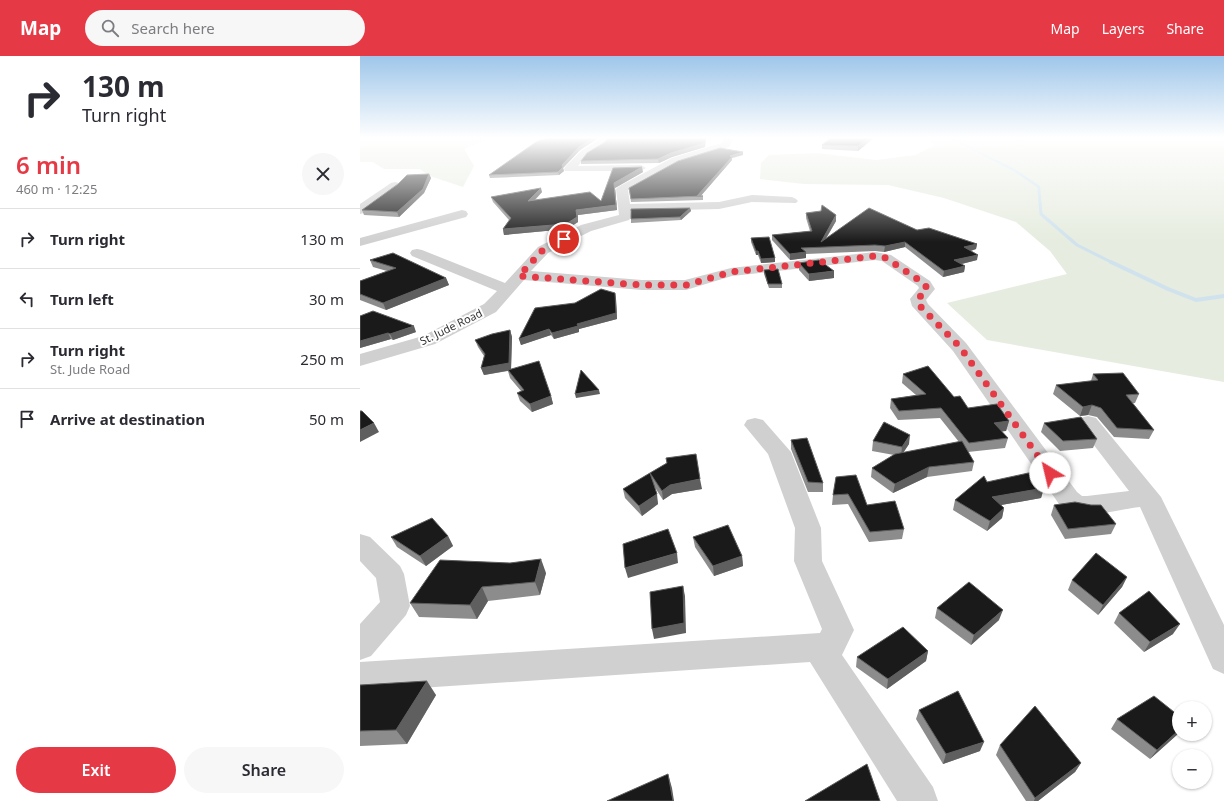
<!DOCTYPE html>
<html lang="en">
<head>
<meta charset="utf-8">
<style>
  body { margin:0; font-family:"Noto Sans",sans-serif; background:#f7f7f7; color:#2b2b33; height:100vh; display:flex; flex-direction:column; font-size:15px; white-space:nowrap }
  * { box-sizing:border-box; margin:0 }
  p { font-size:13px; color:#7c7c81 }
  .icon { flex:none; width:22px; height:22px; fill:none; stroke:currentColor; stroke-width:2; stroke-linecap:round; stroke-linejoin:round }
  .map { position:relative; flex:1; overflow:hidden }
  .panel { display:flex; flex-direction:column; background:#fff; width:360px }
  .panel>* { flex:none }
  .guide { background:#fff; color:#2b2b33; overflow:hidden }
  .controls { position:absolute; left:812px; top:645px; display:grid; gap:8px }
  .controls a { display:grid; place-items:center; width:40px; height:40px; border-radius:50%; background:#fff; box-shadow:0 1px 3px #0004; font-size:20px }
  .pin { position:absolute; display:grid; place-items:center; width:34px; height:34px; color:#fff; margin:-17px; border:2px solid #fff; border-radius:50%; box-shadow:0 1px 4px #0007 }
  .me { position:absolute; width:44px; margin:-22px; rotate:324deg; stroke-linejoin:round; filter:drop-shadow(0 0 3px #0008) }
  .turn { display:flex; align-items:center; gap:14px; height:84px; padding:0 16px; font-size:18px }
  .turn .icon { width:52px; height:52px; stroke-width:2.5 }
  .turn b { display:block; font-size:28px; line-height:34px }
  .round { display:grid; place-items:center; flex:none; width:42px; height:42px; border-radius:21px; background:#f7f7f7 }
  .headline { display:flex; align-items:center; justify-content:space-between; height:68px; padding:0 16px }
  h1 { font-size:24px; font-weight:600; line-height:30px; color:#e63946 }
  .cta { display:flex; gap:8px; margin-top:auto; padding:8px 16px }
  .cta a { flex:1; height:46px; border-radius:24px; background:#e63946; color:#fff; font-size:16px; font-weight:600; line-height:46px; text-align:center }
  .cta a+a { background:#f7f7f7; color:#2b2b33 }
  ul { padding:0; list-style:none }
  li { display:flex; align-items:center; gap:12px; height:60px; padding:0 16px; border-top:1px solid #e1e1e2 }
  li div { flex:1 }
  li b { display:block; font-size:15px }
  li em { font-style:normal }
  header { display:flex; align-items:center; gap:24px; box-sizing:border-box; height:56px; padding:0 20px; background:#e63946; color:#fff }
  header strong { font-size:19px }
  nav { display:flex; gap:22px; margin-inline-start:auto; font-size:14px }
  .search { width:280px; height:36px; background:#f7f7f7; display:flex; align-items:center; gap:10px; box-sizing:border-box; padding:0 14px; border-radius:22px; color:#7c7c81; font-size:15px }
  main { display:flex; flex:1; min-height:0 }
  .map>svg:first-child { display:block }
  .green { fill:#e6ecdf }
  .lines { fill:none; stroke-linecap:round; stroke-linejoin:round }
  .stream-far2 { stroke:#cfe2ee; stroke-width:2.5 }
  .stream-far1 { stroke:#cfe2ee; stroke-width:3 }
  .stream { stroke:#cfe2ee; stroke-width:4 }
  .minor { fill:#d0d0d0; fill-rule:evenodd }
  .wall { fill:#8c8c8c }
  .shaded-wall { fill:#5f5f5f }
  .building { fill:#1a1a1a; stroke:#5f5f5f }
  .route { stroke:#e63946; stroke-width:7; stroke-dasharray:0 12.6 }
  .labels { text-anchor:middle; stroke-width:4; stroke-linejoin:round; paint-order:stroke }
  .far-street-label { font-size:11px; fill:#333; stroke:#fff }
</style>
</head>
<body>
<header>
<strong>Map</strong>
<div class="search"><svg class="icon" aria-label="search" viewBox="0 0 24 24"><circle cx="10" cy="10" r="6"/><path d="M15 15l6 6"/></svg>Search here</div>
<nav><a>Map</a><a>Layers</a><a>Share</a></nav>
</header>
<main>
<section class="panel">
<div class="guide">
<div class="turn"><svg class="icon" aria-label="right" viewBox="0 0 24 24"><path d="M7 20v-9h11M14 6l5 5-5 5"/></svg><div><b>130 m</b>Turn right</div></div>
</div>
<div class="headline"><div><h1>6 min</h1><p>460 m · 12:25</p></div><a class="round"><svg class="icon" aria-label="close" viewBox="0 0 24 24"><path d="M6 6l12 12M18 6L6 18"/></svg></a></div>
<ul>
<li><svg class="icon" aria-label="right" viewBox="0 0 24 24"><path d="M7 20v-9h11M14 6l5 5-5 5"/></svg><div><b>Turn right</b></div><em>130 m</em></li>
<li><svg class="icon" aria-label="left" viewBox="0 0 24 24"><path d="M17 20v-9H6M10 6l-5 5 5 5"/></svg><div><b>Turn left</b></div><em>30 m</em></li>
<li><svg class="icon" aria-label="right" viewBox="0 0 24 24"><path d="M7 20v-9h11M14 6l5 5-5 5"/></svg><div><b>Turn right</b><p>St. Jude Road</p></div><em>250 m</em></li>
<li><svg class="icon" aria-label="arrive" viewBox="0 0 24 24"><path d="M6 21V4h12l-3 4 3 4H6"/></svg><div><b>Arrive at destination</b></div><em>50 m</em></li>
</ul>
<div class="cta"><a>Exit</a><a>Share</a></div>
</section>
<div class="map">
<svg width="864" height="745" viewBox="0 0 864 745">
  <rect width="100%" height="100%" fill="#fff"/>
  <g class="green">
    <polygon points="0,81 133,81 104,93 114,110 103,131 70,120 60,113 24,113 13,106 0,106"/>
    <polygon points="564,81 864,81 864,326 627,284 587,247 707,218 690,195 656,166 584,142 528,129 444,128 400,123 401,107 409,99 457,97 516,104 555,99 575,89"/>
  </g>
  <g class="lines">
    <polyline class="stream-far2" points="589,81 654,114 679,131 679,136"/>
    <polyline class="stream-far1" points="679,135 681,158 717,189 753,207"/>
    <polyline class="stream" points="751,206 808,233 836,244 864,240"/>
    <g class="minor">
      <polygon points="238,81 247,81 248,84 245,88 227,99 218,110 281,109 286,112 281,115 205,115 204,113 205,111 221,95 239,84"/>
      <path d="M365,81H374L369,91L318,106L268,134L270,148L359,146L392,139L432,141L436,143L438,145L436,147L392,146L359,153L270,155L271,161L269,164L231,175L188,197L171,215L282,224H325L371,212L515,196L531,199L570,225L575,233L566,244L568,248L606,287L717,436L722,440H727L769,435L717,367L720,362L728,360L736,362L801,441L864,569V618L853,613L780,451C754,454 721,466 699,448L593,295L552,250L550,243L559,232L558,230L522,205L515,204L372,220L326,234H282L164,224L136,256L75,288L0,310V298L63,280L124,248L137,235L52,200L50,197L52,194L57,193L62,194L145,227L178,191L221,169L259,159L256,133L258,131L312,102L362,87Z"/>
      <polygon points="35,126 39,127 41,129 39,131 4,157 0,158 0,148 31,127"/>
      <polygon points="102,154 106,155 108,158 106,161 0,190 0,182"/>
      <polygon points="395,362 403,364 431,396 461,472 462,505 494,574 482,599 573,731 578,745 537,745 450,606 0,636 0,606 460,577 462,573 434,505 435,472 408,398 384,369 387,364"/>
      <polygon points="0,478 10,481 40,510 44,518 50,550 46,559 11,600 0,604 0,568 20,546 16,522 0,505"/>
    </g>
  </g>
  <g class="wall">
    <polygon points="248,81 346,81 345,91 312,101 299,107 221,108 221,105 245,86 248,82"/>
    <polygon points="472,81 515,81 498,95 462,93 462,89"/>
    <polygon points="237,83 220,94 203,112 204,115 199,119 130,122 129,119"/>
    <polygon points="383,99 372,102 372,104 340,140 343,140 343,144 271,146 269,132"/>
    <polygon points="253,112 283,116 255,132 257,154 218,159 218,166 207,173 144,179 143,173 149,164 133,146 131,141 182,136 175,144 241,145"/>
    <polygon points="69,118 71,122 64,137 39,161 4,159 2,154"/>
    <polygon points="330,152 331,155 321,164 271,167 271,163"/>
    <polygon points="446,157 476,159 476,165 466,183 557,174 617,188 616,193 611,195 617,204 602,208 605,210 604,216 583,221 545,191 524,196 515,195 446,198 446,202 430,204 412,184 412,179 450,175 446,162"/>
    <polygon points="391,182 415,206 401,207 398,199 396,199 391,186"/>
    <polygon points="10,204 86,222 89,229 26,254 0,244 0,225 27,215 13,211"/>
    <polygon points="439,207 474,222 449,225 439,214"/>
    <polygon points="404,214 422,228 422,232 409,232 404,218"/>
    <polygon points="256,243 257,263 219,273 219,276 194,283 191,279 161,289 159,283"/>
    <polygon points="0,260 56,276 33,284 31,283 0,292"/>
    <polygon points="150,274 152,281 151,313 191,340 193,348 172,356 160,345 157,337 161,335 150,322 148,315 124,319 121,312 124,300 118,291 115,284"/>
    <polygon points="543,318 594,341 608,352 649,365 646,375 641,375 648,382 645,392 608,396 614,406 612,415 567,421 533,437 511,421 512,412 534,399 512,395 513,385 549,388 543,397 599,386 580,362 538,364 530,352 531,343 556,339 542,327"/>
    <polygon points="733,318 779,338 775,347 773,347 794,374 789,383 754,381 737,361 728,359 720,360 693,338 696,329 731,325"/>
    <polygon points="684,367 737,383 733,392 700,395 681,376"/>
    <polygon points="431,384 463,427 463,436 448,436 431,393"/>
    <polygon points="306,402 342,433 312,438 303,444 294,430 298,448 282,460 265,442 263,433 307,407"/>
    <polygon points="476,421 507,449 544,473 542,483 509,486 488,448 472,449 473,439"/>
    <polygon points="684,432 681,442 641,449 644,452 642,462 627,475 593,454 595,444"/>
    <polygon points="694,449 756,468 751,478 705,483 691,459"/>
    <polygon points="88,480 93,490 66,510 37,491 31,481"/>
    <polygon points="333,481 382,500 383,510 354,520 335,491"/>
    <polygon points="186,517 180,539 128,545 117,563 59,561 50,547"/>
    <polygon points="767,521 762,531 738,559 708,534 712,524"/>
    <polygon points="577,552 639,564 611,589 575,562"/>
    <polygon points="759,557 813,578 784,596 754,567"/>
    <polygon points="568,595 566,605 527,633 496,611 497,601"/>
    <polygon points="0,629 76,639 47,688 0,690"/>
    <polygon points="559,654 620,695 583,708 556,663"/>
    <polygon points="819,660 819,677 790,703 751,673 757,663"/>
    <polygon points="640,689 721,707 715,716 678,745 666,745 636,699"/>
  </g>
  <g class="shaded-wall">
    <polygon points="235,81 238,81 237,83 220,94 203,112 204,115 199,119 198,116 202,109 219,91"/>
    <polygon points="346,81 345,91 312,101 299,107 298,103"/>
    <polygon points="510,81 515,81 498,95 498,90"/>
    <polygon points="383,96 383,99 372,102 372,104 340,141 337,140 370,100"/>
    <polygon points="282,111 283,116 255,132 257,154 218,159 218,166 207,173 144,179 143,173 216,154 256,149 254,127"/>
    <polygon points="69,118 71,122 64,137 39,161 37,156"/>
    <polygon points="181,132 182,136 169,150 168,145"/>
    <polygon points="330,152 331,155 321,164 320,161"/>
    <polygon points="476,159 476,165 460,192 461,186"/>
    <polygon points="545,186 545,191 524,196 525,190"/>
    <polygon points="617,188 616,193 603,197 604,191"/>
    <rect x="396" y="195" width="2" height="4"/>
    <polygon points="446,196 446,202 430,204 430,198"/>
    <polygon points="618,199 617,204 593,210 594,204"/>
    <polygon points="415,202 415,206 401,207 401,203"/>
    <polygon points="605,210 604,216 583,221 584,215"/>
    <polygon points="474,215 474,222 449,225 449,218"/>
    <polygon points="86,222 89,229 26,254 23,247"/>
    <polygon points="255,237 256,243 257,263 219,273 219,276 194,283 192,277 217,268"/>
    <polygon points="54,270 56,276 33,284 30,278"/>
    <polygon points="189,273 191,279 161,289 159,283"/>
    <polygon points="150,274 152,281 151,314 124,319 121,312"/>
    <polygon points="28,277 31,283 0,292 0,285"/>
    <polygon points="239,334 240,338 216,342 215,338"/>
    <polygon points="191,340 193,348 172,356 170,348"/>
    <polygon points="732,349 728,359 720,360 723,351"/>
    <polygon points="649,365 646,375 632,377 634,367"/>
    <polygon points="14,367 19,376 0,386 0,374"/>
    <polygon points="550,379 549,388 541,400 542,391"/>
    <polygon points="569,411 567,421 533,437 535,428"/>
    <polygon points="340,423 342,433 312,438 303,444 302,435 310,429"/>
    <polygon points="684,432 681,442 630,451 632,441"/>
    <polygon points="297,438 298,448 282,460 279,450"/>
    <polygon points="644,452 642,462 627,475 630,465"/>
    <polygon points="88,480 93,490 66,510 60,500"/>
    <polygon points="317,497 318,507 268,522 265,512"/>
    <polygon points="382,500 383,510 354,520 353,510"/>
    <polygon points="181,503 186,517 180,539 175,526"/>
    <polygon points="767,521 762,531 738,559 743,549"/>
    <polygon points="323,530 325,540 326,577 294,583 292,573"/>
    <polygon points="122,531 128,545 117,563 110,549"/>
    <polygon points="643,554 639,564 611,589 614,579"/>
    <polygon points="820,568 813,578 784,596 790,586"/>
    <polygon points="568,595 566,605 527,633 528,623"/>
    <polygon points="67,625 76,639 47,688 36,674"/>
    <polygon points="819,674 819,677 790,703 797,694"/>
    <polygon points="624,686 620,695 583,708 586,698"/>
    <polygon points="721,707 715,716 678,745 674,745 675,742"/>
    <polygon points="308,718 312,732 314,745 313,745"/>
  </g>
  <g class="building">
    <polygon points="189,81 235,81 219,91 202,109 203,111 198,116 129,119 176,86"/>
    <polygon points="249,81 346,81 345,87 311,97 298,103 221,105 227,97 245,86"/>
    <polygon points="472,81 510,81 498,90 462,89"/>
    <polygon points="360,92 383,96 370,100 372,101 337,140 343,140 271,143 269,132 318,105"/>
    <polygon points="282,111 254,127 256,149 216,154 217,161 206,168 143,173 151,162 131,141 181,132 168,145 230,136 241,145 253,112"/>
    <polygon points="69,118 63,133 37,156 2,154 38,128 47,119"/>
    <polygon points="462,149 476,159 461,186 509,152 557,174 569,172 617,188 604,191 618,199 594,204 605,210 584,215 545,186 525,190 515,189 441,192 446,196 430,198 412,179 452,175 446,157 461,155"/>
    <polygon points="330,152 320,161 271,163 271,153"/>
    <polygon points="409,181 415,202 401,203 398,195 396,195 391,182"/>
    <polygon points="33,197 86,222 23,247 0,238 0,225 36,212 10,204"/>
    <polygon points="459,204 474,215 449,218 439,207"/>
    <polygon points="418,213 422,228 408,228 404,214"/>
    <polygon points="241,233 255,237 256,257 217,268 218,270 192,277 189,273 159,283 175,252 215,247"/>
    <polygon points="13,255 54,270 30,278 28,277 0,285 0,260"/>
    <polygon points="150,274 149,307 121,312 125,298 115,284 132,278"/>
    <polygon points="179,305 191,340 170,348 157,337 164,334 148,314"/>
    <polygon points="568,310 594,341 600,340 608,352 637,348 649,365 634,367 648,382 609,387 581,352 539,355 531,343 566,338 543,318"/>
    <polygon points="221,314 239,334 215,338"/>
    <polygon points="763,317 779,338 766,339 794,374 757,372 741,352 732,349 723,351 696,329 738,324 733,318"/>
    <polygon points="0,355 2,355 14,367 0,374"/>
    <polygon points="721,361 737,383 703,385 684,367"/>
    <polygon points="524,366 550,379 542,391 513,385"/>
    <polygon points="447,382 463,427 448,426 431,384"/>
    <polygon points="602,385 614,406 569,411 535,428 512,412 535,398"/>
    <polygon points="336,398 340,423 310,429 302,435 290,417 307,407 306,402"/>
    <polygon points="673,416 684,432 632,441 644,452 630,465 595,444 624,420 627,426"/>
    <polygon points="290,417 297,438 279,450 263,433"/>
    <polygon points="496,419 507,449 535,445 544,473 510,476 488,438 473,439 476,421"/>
    <polygon points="715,446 731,449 741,449 756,468 708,473 694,449"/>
    <polygon points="72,462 88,480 60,500 31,481"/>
    <polygon points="368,469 382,500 353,510 333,481"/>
    <polygon points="308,473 317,497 265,512 263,488"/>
    <polygon points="736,497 767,521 743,549 712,524"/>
    <polygon points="181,503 175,526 122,531 110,549 50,547 80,504 150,507"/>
    <polygon points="609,526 643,554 614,579 577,552"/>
    <polygon points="323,530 324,567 292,573 290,536"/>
    <polygon points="789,535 820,568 790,586 759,557"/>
    <polygon points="543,571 568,595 528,623 497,601"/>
    <polygon points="67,625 36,674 0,675 0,629"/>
    <polygon points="598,635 624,686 586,698 559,654"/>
    <polygon points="794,640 819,660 819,674 797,694 757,663"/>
    <polygon points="675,650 721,707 675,742 640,689"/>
    <polygon points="507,708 520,745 445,745"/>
    <polygon points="308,718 313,745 247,745"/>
  </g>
  <linearGradient id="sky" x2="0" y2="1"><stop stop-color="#9ec6ea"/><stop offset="0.44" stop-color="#fff"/><stop offset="1" stop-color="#fff" stop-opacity="0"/></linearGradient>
  <rect width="864" height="186" fill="url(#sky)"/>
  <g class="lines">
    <polyline class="route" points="204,183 183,194 159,220 282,229 326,229 371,216 516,200 526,202 565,228 567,233 558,243 560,250 600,291 690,417"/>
  </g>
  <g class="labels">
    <g class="far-street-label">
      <text transform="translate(91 271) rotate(-26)" y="4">St. Jude Road</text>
    </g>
  </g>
</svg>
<div class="controls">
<a>+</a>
<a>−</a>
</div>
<div class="pin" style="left:204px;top:183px;background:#d93025"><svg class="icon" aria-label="arrive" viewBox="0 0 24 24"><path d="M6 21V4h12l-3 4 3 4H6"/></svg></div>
<svg class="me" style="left:690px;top:417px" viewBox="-20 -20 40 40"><circle r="19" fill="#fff"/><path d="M0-13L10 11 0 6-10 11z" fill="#e63946"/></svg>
</div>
</main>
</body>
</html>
